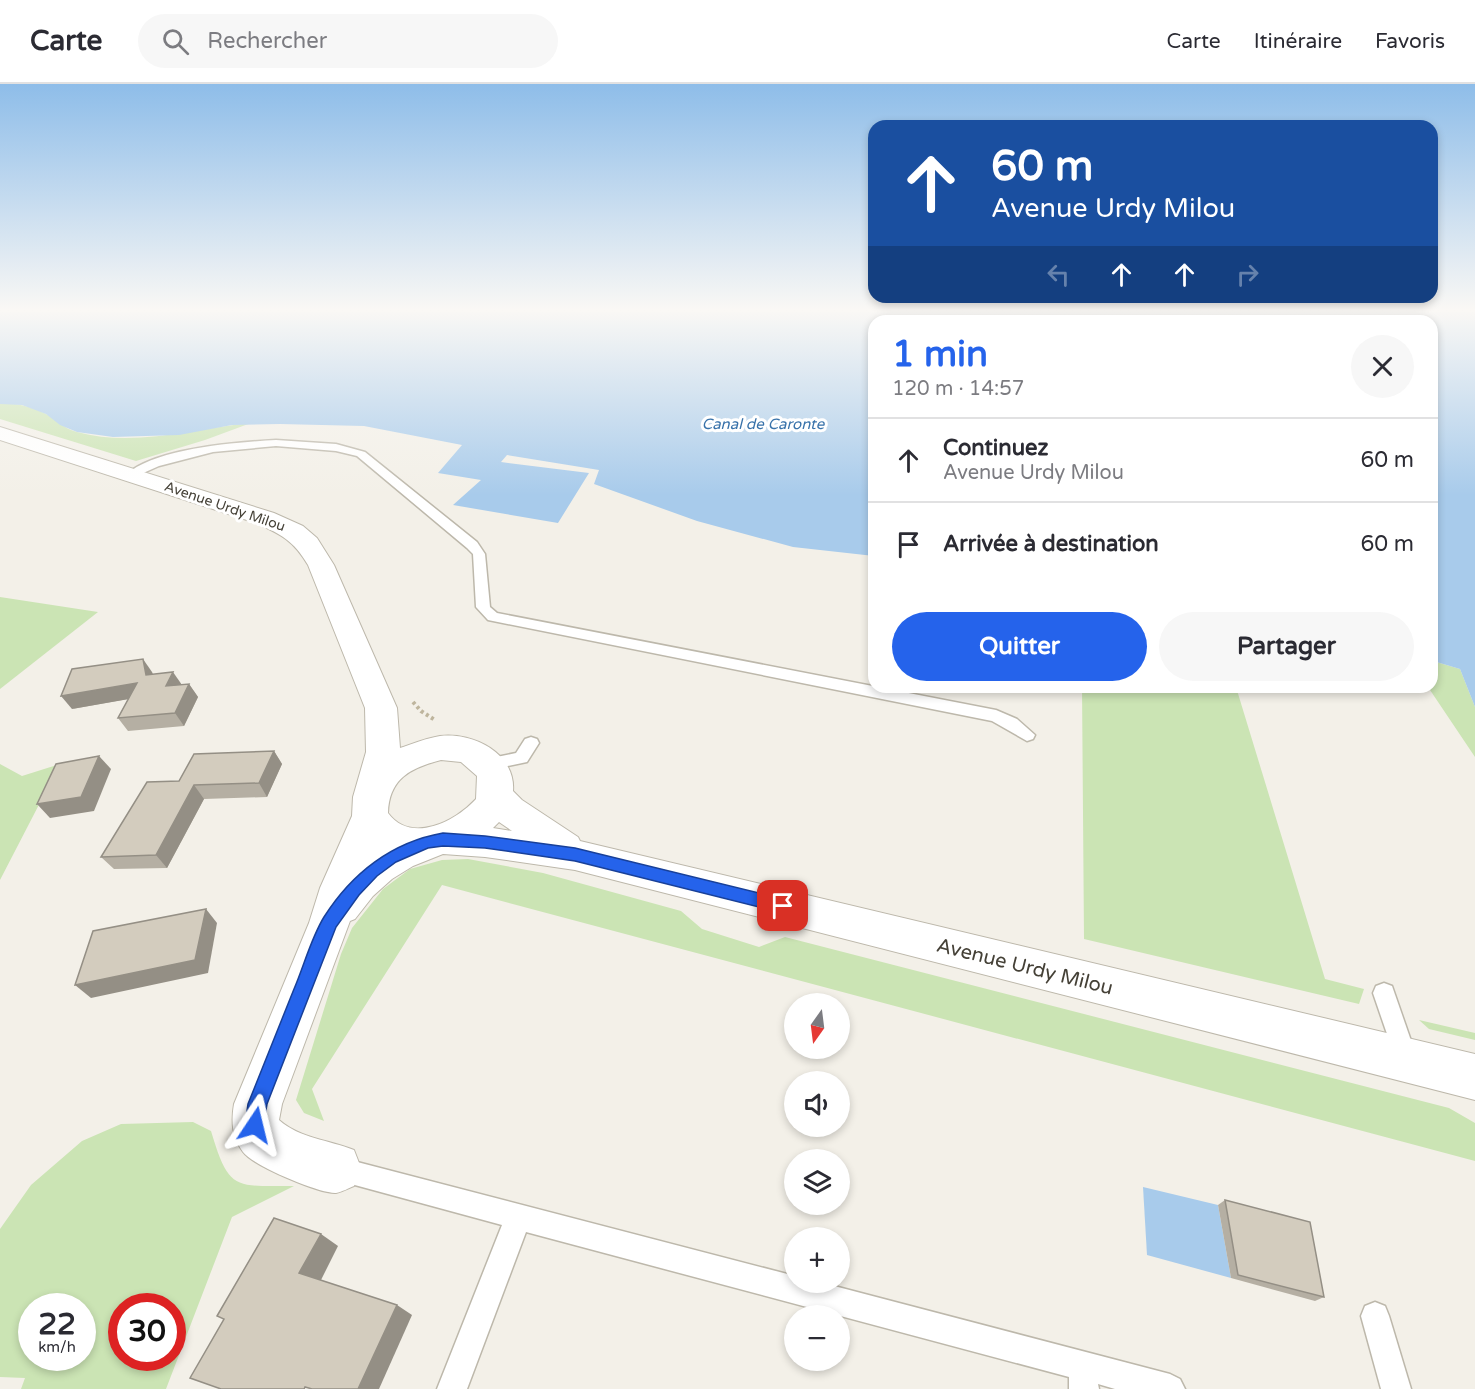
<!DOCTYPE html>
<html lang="fr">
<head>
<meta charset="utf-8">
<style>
  body { margin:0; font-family:"Varela Round",sans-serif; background:#f7f7f7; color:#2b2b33; height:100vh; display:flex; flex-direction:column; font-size:22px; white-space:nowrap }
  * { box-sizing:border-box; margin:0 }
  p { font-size:20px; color:#7c7c81 }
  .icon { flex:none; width:33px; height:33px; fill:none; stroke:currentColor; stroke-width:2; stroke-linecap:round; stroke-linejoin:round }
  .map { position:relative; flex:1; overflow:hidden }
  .drawer { position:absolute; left:868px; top:231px; width:570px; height:378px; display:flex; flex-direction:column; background:#fff; border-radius:18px; box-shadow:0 3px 9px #0003 }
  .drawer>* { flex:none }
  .banner { position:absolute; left:868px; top:36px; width:570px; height:183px; border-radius:18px; box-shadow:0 3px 9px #0003; background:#1a4fa0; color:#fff; overflow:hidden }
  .needle { width:39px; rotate:194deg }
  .controls { position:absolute; left:784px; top:909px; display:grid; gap:12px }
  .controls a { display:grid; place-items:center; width:66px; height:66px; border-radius:50%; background:#fff; box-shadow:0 3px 9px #0003; font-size:30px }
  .speed { position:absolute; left:18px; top:1209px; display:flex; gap:12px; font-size:30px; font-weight:700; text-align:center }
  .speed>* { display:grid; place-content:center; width:78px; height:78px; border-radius:50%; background:#fff; box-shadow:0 3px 9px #0003; line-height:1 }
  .speed small { font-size:15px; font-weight:400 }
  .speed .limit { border:9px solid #d22; background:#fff; color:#111 }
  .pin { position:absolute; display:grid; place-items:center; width:51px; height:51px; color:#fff; margin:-26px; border-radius:12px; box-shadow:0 3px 9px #0006 }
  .me { position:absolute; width:66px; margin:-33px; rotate:10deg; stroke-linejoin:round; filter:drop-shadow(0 0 4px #0008) }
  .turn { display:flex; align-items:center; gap:21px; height:126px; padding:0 24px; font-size:27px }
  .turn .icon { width:78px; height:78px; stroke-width:2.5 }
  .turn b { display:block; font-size:42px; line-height:51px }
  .lanes { display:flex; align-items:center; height:57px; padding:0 24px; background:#0003; justify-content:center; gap:30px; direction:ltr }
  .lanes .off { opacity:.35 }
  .round { display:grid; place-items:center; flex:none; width:63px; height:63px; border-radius:32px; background:#f7f7f7 }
  .summary { display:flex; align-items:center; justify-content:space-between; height:102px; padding:0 24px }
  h1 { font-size:36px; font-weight:700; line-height:45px; color:#2563eb }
  .action { display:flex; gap:12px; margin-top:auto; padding:12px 24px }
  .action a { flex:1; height:69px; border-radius:36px; background:#2563eb; color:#fff; font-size:24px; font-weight:700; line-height:69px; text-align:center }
  .action a+a { background:#f7f7f7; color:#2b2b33 }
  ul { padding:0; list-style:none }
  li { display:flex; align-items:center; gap:18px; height:84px; padding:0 24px; border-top:2px solid #e1e1e2 }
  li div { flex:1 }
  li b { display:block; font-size:22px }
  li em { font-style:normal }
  header { display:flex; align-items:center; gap:36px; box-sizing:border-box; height:84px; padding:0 30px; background:#fff; border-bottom:2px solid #e1e1e2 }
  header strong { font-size:28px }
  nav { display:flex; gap:33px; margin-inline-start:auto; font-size:21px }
  .search { width:420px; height:54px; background:#f7f7f7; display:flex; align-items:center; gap:15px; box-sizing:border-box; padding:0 21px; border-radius:33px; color:#7c7c81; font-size:22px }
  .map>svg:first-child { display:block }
  .green { fill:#cbe4b4; fill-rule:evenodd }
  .water { fill:#a8cbeb }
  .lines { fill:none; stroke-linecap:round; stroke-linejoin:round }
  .service-casing { stroke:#bdb8ab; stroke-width:3 }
  .minor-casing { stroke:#bdb8ab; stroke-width:2 }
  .path { stroke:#beb59d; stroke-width:4; stroke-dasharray:3 3; stroke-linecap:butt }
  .service { fill:#fff; fill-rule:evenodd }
  .minor { fill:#fff; fill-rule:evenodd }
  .wall { fill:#b5afa3 }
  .shaded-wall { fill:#948f85 }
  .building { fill:#d3ccbe; stroke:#948f85; stroke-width:1.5 }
  .route { fill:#2563eb; stroke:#184099; stroke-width:1.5 }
  .labels { text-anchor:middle; stroke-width:6; stroke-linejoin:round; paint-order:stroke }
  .far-street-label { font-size:14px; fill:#454137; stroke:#fff }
  .far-water-label { font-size:15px; font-style:italic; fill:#3872aa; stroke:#fff }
  .near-street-label { font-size:20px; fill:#454137; stroke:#fff }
</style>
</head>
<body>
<header>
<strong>Carte</strong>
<div class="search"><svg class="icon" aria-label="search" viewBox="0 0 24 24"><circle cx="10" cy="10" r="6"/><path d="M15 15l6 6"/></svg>Rechercher</div>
<nav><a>Carte</a><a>Itinéraire</a><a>Favoris</a></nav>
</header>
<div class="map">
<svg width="1475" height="1305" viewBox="0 0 1475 1305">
  <rect width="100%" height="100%" fill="#f3f0e8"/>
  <g class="green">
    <path d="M10,319C22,321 36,324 46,330C57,336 64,345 77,348C135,364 194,344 251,339L205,356L136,377L0,335V320Z"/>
    <polygon points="0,513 98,528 0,605"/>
    <polygon points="1433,577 1460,585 1475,623 1475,673 1428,603 1432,603"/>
    <polygon points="1082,603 1236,603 1325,895 1364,905 1359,920 1084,855"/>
    <polygon points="0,680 22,692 60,680 0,796"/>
    <polygon points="468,775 543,789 681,827 702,845 759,863 785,853 1449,1024 1475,1039 1475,1077 442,801 312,1005 324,1037 304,1029 296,1016 341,870 352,844 383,805 410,785 442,776"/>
    <polygon points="1419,936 1475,949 1475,956 1429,945"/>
    <path d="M193,1038L211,1047C229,1107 234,1102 294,1102L232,1133L166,1305H21L25,1294L0,1293V1145L31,1101L82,1057L121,1040ZM32,1222H82V1274H32ZM172,1222V1274H122V1222Z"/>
  </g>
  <g class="water">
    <polygon points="0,228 1475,228 1475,623 1460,585 1433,577 1432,237 874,237 874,472 793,463 697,437 594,400 599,386 507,371 501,378 589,389 558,439 453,421 481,396 438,389 462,361 364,342 280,340 232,341 179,351 113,353 77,348 60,341 46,330 22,321 0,320"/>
    <polygon points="1143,1103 1218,1121 1231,1194 1147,1171"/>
  </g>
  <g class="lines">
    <g class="service-casing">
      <g id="service">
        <path d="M276,356L336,360L365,368L477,458L485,470L490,523L497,529L996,626L1017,635L1035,651L1033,655L1027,657L992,637L488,536L476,523L473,470L467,464L357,372L336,367L276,362L213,368L159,382L132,394L126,391C154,364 239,358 276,356Z"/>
        <polygon points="531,653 537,655 539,659 527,678 488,686 482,684 479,680 482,676 516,669 525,655"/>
        <polygon points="1384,899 1392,902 1417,974 1414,982 1406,985 1398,982 1373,909 1376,902"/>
        <polygon points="338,1073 795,1192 795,1198 819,1198 1170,1290 1180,1295 1185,1305 1115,1305 1098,1300 1099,1305 1069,1305 1069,1293 526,1148 467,1305 437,1305 502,1141 329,1094 326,1085 329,1076"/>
        <polygon points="1375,1218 1385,1222 1389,1232 1411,1305 1381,1305 1361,1232 1365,1222"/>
      </g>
    </g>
    <g class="minor-casing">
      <path id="minor" d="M0,343L274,429L303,442L317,454L334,481L397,624L400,664C412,660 427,654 440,652C474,648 516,670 513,707L522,716L578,753L580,757L1475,970V1016L575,786L485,773L443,770L413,782L392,795L373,812L355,835L350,837L282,1020L279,1036C299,1054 329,1056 354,1066L361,1084L354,1102C349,1104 342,1108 336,1109C320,1110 253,1082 243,1068C232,1053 231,1038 234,1020L309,839L320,804L352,732L353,713L366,668L365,624L308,481C293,456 282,451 256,439L0,356ZM441,676L461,678L477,692L476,715C455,738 411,760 388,729C389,695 410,684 441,676ZM499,738L512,747L493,744Z"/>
    </g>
    <polyline class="path" points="413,618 421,627 435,636"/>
    <use href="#service" class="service"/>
    <use href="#minor" class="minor"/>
  </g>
  <g class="wall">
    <polygon points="152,588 153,590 181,601 189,600 198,613 184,642 128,647 118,634 128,615 72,625"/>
    <polygon points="274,667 282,680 267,713 204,715 167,784 114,785 101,773 179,697"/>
    <polygon points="1225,1116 1324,1213 1315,1217 1231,1194 1218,1121"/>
  </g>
  <g class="shaded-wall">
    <polygon points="143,575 152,588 155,604 146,591"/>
    <polygon points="173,588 182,601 166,602"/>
    <polygon points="137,599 146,612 72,625 61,612"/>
    <polygon points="189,600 198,613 184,642 175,629"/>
    <polygon points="274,667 282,680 267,713 259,699"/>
    <polygon points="99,672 111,685 94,727 50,734 37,720"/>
    <polygon points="194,701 204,715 167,784 156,771"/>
    <polygon points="206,825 217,839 208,889 91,914 75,901"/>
    <polygon points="321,1150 338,1162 319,1200 299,1189"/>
    <polygon points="397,1221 412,1231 379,1305 358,1305"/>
  </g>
  <g class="building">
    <polygon points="143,575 146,591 173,588 166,602 189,600 175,629 118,634 137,599 61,612 72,585"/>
    <polygon points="274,667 259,699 194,701 156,771 101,773 147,698 179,697 194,670"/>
    <polygon points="99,672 81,713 37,720 56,680"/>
    <polygon points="206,825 195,876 75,901 93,847"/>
    <polygon points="1225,1116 1310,1138 1324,1213 1238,1191"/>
    <polygon points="274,1134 321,1150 299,1189 397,1221 358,1305 312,1305 305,1303 304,1305 221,1305 190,1294 224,1235 217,1232"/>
  </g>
  <linearGradient id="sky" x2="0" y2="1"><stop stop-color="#8ebde9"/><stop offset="0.55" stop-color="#faf8f5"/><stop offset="1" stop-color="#faf8f5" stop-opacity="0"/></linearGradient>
  <rect width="1475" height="411" fill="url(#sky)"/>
  <path class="route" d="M443,749L485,752L575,764L783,815L788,817L791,822L788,827L783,829L575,777L485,764L443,762L428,764L396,778L377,792L359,811L336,843L267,1020L262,1048L255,1051L248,1048L245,1041L248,1020C263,982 279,943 294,905C304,882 311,854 324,833C352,789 392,758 443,749Z"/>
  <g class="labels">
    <g class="far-street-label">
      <text transform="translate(225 422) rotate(19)" y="5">Avenue Urdy Milou</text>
    </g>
    <g class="far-water-label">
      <text x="763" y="345">Canal de Caronte</text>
    </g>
    <g class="near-street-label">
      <text transform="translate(1025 882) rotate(14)" y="7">Avenue Urdy Milou</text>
    </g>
  </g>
</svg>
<div class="controls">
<a><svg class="needle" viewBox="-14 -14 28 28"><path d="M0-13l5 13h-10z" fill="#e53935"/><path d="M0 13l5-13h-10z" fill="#7c7c81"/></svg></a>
<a><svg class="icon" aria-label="sound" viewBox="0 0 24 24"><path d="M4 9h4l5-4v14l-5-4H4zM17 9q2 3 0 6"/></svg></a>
<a><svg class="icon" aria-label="layers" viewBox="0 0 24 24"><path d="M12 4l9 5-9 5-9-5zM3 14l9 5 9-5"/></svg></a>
<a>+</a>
<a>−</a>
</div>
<div class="speed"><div>22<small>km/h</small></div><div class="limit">30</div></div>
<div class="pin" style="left:783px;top:822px;background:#d93025"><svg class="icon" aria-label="arrive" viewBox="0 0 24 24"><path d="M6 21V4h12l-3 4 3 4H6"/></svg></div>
<svg class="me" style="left:255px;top:1041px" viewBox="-20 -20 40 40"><path d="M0-17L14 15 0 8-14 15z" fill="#2563eb" stroke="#fff" stroke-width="4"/></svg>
<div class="banner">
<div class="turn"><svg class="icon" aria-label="ahead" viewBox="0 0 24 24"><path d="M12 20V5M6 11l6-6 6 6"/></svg><div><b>60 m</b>Avenue Urdy Milou</div></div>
<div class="lanes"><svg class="icon off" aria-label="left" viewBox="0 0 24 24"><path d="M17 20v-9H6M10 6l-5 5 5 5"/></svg><svg class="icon" aria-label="ahead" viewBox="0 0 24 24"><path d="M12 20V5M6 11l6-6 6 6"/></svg><svg class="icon" aria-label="ahead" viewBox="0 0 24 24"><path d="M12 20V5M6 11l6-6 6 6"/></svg><svg class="icon off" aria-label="right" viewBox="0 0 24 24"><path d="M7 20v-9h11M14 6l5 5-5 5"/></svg></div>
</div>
<section class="drawer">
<div class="summary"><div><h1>1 min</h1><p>120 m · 14:57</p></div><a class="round"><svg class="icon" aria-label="close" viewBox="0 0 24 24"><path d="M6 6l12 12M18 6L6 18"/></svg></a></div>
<ul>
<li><svg class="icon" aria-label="ahead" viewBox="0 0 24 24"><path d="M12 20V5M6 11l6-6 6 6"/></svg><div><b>Continuez</b><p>Avenue Urdy Milou</p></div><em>60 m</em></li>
<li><svg class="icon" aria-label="arrive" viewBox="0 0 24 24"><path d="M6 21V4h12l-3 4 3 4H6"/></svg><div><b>Arrivée à destination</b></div><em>60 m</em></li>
</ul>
<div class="action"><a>Quitter</a><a>Partager</a></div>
</section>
</div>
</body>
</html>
